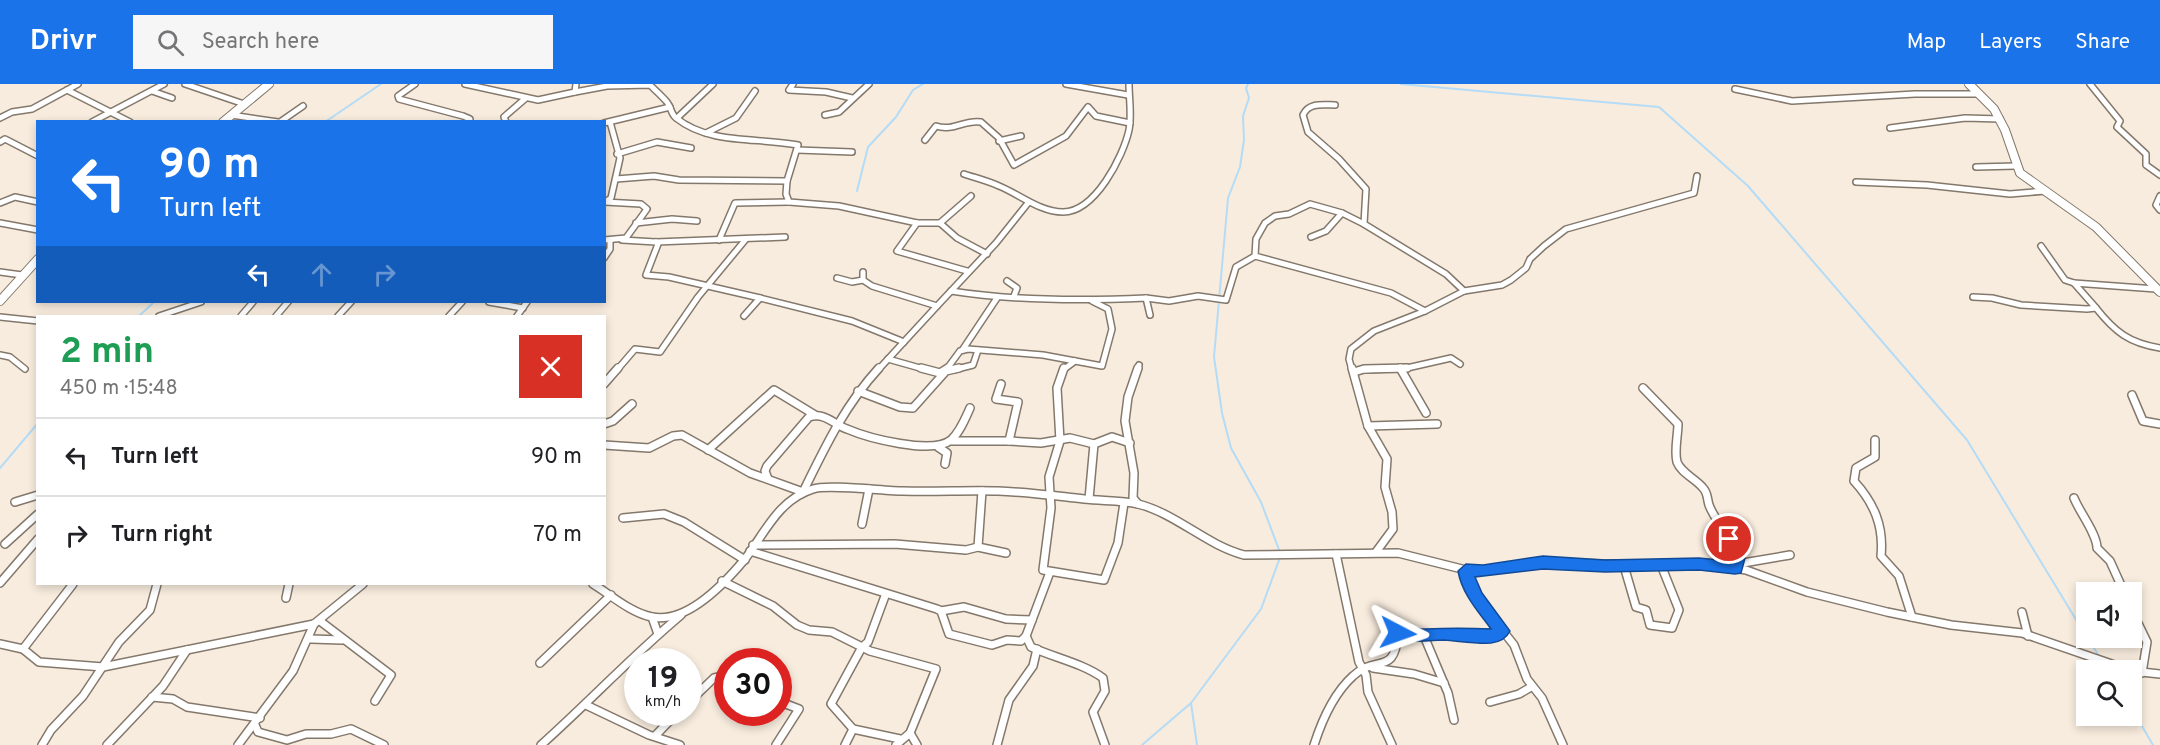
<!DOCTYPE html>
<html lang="en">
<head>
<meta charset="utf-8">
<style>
  body { margin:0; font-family:Overpass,sans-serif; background:#f6f6f6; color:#202124; height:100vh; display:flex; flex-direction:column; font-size:22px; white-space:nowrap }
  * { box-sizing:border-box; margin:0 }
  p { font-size:20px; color:#757577 }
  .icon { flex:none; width:33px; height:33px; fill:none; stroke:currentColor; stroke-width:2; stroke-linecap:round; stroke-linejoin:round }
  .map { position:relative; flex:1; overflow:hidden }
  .panel { position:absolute; left:36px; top:231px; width:570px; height:270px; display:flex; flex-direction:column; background:#fff; border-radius:0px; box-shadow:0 3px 9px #0003 }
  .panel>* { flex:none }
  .top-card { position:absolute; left:36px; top:36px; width:570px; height:183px; border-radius:0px; box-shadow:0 3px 9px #0003; background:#1a73e8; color:#fff; overflow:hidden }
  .buttons { position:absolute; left:2076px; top:498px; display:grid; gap:12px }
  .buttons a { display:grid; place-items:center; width:66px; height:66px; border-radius:0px; background:#fff; box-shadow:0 3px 9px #0003; font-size:30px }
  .speed { position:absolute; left:624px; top:564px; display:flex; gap:12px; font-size:30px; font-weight:700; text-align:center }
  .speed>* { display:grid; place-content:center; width:78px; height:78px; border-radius:50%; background:#fff; box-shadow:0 3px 9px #0003; line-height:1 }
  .speed small { font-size:15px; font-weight:400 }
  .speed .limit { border:9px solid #d22; background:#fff; color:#111 }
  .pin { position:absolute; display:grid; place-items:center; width:51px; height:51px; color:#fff; margin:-26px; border:3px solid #fff; border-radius:50%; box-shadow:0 2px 6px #0007 }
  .me { position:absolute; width:66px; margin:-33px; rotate:94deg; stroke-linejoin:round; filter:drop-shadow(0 0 4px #0008) }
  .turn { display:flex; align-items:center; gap:21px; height:126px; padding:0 24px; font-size:27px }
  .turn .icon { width:78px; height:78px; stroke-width:2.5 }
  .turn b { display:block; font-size:42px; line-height:51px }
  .lanes { display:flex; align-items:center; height:57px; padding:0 24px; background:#0003; justify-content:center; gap:30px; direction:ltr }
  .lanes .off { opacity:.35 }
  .round { display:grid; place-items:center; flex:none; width:63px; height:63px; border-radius:0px; background:#f6f6f6 }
  .summary { display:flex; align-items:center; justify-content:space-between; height:102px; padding:0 24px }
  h1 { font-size:36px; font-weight:700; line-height:45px; color:#1e9e55 }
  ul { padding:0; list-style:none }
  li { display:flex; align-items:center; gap:18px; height:78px; padding:0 24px; border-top:2px solid #e0e0e0 }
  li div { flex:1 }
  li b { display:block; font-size:22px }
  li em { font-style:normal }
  header { display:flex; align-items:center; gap:36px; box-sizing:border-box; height:84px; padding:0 30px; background:#1a73e8; color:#fff }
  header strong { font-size:28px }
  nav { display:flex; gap:33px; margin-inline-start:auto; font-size:21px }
  .search { width:420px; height:54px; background:#f6f6f6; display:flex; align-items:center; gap:15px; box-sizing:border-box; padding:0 21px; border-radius:0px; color:#757577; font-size:22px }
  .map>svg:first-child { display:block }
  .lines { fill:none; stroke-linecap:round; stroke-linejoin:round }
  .stream { stroke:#b4dcf6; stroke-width:2 }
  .street-far1-casing { stroke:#83786b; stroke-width:8 }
  .street-casing { stroke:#83786b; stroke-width:10 }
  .secondary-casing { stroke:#83786b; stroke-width:10 }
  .street-far1 { stroke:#fff; stroke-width:5 }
  .street { stroke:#fff; stroke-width:7 }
  .secondary { stroke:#fff; stroke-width:8 }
  .route { fill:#1a73e8; stroke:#114b97; stroke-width:1.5 }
</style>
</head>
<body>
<header>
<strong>Drivr</strong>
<div class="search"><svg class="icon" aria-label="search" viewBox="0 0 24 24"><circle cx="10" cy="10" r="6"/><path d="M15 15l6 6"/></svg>Search here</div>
<nav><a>Map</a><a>Layers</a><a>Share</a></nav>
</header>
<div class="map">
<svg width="2160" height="661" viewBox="0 0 2160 661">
  <rect width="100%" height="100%" fill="#f8ecde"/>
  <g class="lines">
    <g class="stream">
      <polyline points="1401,0 1659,23 1748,102 1967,356 2086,552"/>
      <polyline points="325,38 381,0"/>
      <polyline points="857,107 868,63 896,33 913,6 923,0"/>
      <polyline points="139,232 154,218"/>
      <polyline points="0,384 38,339"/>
      <polyline points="2088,554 2100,574"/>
      <polyline points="2103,579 2108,586"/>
      <polyline points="2132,625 2153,661"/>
      <polyline points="1142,661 1191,619"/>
      <polyline points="1197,661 1191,619 1261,525 1281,471 1261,418 1231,364 1222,329 1214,273 1228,114 1240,83 1244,56 1243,32 1249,14 1246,4 1248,0"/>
    </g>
    <g class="street-far1-casing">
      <g id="street-far1">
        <polyline points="185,0 244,20"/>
        <polyline points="415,0 398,12 399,15 463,32 470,35 470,38"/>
        <polyline points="465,0 538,16 575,8 576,0"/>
        <polyline points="793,0 789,6 826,8 852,14"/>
        <polyline points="1066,0 1128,11"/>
        <polyline points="2090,0 2120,37 2117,43 2146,70 2146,81 2160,91"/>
        <polyline points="1735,5 1792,17 1915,10 1978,10"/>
        <polyline points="67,6 130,38"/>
        <polyline points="152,7 172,14"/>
        <path d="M575,8L607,2L650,1C655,6 662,12 667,18C671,23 671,30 676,34C710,61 757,53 798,61L787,97"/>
        <path d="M1335,21C1323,21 1309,18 1303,31L1308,48L1339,75L1366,105L1364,140L1446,190L1464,207"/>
        <polyline points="231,31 278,38"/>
        <polyline points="825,31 839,28 869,0"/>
        <polyline points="0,34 12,28 32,25 78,0"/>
        <polyline points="677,34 713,0"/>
        <polyline points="92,38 164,0"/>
        <polyline points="280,38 303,22"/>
        <polyline points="506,38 504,33 526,14"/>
        <polyline points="604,39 670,23"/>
        <polyline points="1890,44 1965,34 2000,35"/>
        <polyline points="706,49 736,34 755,7"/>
        <path d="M925,56L936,42C953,48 965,35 981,38L999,54L1014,81L1066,52L1088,23L1096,32L1130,39"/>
        <polyline points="999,57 1021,52"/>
        <polyline points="0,58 5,55 38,72"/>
        <polyline points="797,66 852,68"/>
        <polyline points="617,70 657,58 691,64"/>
        <polyline points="1976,83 2016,82"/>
        <path d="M964,90C976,94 988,97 999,102C1019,110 1040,128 1063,128C1095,128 1123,73 1129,46C1132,31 1129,15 1129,0"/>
        <polyline points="616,95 654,92 679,96 787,97 786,110 789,118 839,122 917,139 940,139 957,154 987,170"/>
        <polyline points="1856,98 1927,101 2010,110 2045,107"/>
        <polyline points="2160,112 2156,121 2160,126"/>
        <polyline points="605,118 611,114 620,74 610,38"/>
        <polyline points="0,119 15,113 38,118"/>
        <polyline points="1342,129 1310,120 1289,130 1275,132 1265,139 1256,155 1255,172 1391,209 1425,227"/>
        <polyline points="0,139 38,146"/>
        <polyline points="636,139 672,135 697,137"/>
        <polyline points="917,139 897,167 967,187"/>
        <polyline points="940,139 971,112"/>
        <polyline points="1311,153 1326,147 1342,129 1364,140"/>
        <polyline points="604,156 626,154 647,125 641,120 605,118"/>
        <polyline points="622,156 656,158 785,153"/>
        <polyline points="719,156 735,119 789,118"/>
        <polyline points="656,158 658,160 646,191 669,193 760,214 744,232"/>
        <polyline points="2041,162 2065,196 2074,199"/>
        <polyline points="604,174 610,165 610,156"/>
        <polyline points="0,188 22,191"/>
        <polyline points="863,188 863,196 872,202 937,222 996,159 1028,119"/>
        <polyline points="837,194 852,198 863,196"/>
        <polyline points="1007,197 1017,204 1014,212"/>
        <path d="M951,207C1015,217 1081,217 1146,214L1150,231"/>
        <polyline points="1973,213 1992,214 2021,221 2087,225 2096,224 2074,199 2156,205"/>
        <polyline points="760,214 852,237 904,258"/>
        <polyline points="1146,214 1169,217 1198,212 1226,216 1236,183 1255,172"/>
        <polyline points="489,218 523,224"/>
        <path d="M2096,224C2115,248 2129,259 2160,264"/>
        <polyline points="159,232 201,218"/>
        <polyline points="241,232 253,218"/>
        <polyline points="276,232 288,218"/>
        <polyline points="338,232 351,218"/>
        <polyline points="449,232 462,218"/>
        <polyline points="517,232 527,218"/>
        <polyline points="0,233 38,237"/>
        <polyline points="963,265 997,214"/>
        <polyline points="0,271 10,273 25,285"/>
        <polyline points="888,275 927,286"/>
        <polyline points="617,286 635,265 660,268 698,213 746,155"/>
        <polyline points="878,286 937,222"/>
        <polyline points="946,286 960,267 968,265 1043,271 1102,282 1112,245 1108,225 1092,217"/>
        <polyline points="953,286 973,281 978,266"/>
        <polyline points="1063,286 1075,277"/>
        <polyline points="1137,286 1139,281"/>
        <polyline points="1352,286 1349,275 1351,265 1374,247 1425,227 1464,207 1502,201 1511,196 1526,184 1530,175 1544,162 1566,145 1694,109 1697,92"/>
        <polyline points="1362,286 1407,284 1451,274 1460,280"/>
      </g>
    </g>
    <g class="street-casing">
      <g id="street">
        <polyline points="921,284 940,289 948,284"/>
        <polyline points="1064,284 1057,304 1060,357 1049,393 1051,424 1043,486 1104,496 1118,459 1124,419"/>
        <polyline points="1138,284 1128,313 1125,337 1134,389 1133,414 1138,420"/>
        <polyline points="1352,284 1368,342 1387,375 1385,403 1392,428 1393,445 1376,468"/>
        <polyline points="1400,284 1426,329"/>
        <polyline points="1354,288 1364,285 1407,284"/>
        <polyline points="604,300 618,284"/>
        <path d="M1643,304L1678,340C1678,351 1674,367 1677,378C1681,389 1696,395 1703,404C1708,409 1707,415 1709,421C1717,443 1742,460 1735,484"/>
        <polyline points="858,307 900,323 913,324 946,287 959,284"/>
        <polyline points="2132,311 2143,337 2160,340"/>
        <polyline points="604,340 613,337 632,320"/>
        <polyline points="1368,342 1437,340"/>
        <path d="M1875,356V373L1856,384L1854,397C1874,419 1884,442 1881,472L1899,492L1912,533"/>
        <polyline points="952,357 1009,357 1018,318 996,315 1001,300"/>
        <polyline points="1009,357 1041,359 1070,354 1094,360"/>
        <path d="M604,361L649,364L673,352L682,351L750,389L803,408C825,363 845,321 879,284"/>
        <polyline points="938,363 947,369 945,380"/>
        <polyline points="708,366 774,306 815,331"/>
        <path d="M768,395L765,387L767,382L809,333C825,328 833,340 847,345C868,354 932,371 951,356C960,348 965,335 970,324"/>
        <path d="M2074,414C2080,429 2097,450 2097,464L2110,477L2124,508"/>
        <polyline points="1089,415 1094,360 1112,353 1130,359"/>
        <polyline points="15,418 38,411"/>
        <polyline points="623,434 664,430 684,438 745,476"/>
        <polyline points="862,440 869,405"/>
        <polyline points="5,460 38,430"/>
        <polyline points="753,461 895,460 966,466 978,463 1006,469"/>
        <polyline points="978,463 982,407"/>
        <polyline points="750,467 937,525 941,527 949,550 992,561 1007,556 1021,557 1026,552 1050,488"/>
        <polyline points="1336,470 1359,578 1366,591 1368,608 1392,661"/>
        <polyline points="1624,482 1636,523 1646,526 1650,541 1672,544 1679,526 1661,481"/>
        <polyline points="1736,484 1743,479 1790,471"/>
        <polyline points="1466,487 1468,498 1477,514 1514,561 1527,595 1542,614 1563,661"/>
        <polyline points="722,497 773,522 797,541 809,546 832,548 870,567 936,585 910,649 896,661"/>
        <polyline points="0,499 38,455"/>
        <path d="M593,500C611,511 631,529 652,533C687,540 725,499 745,475C765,449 778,416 813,405C827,400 885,407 903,407C935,408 967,406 998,407C1027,408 1056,412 1084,415C1102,417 1122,416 1138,420C1177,430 1206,461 1244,471L1398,469L1474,488L1543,479L1721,482L1746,486L1807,508L1887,528L1951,541L2022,549L2129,586"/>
        <polyline points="885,512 868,558 862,563 831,620 853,645 900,655"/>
        <polyline points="286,514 289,500"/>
        <polyline points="941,527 964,523 1006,535 1032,536"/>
        <polyline points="2132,527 2147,558 2142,589"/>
        <polyline points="2022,528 2028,552"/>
        <polyline points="652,533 658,550"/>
        <polyline points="320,537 391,591 375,617"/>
        <path d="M1026,552L1031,563C1055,574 1082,579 1103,594L1105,607L1093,628L1105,661"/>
        <polyline points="1424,552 1448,609 1454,636"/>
        <polyline points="311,555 342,556"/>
        <polyline points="0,560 23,565 39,578 103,583 314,540 363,500"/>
        <polyline points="23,565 73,500"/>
        <polyline points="540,579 611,511"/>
        <polyline points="1373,584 1414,590 1444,599"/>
        <polyline points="2132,587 2160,590"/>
        <polyline points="152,613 173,615 187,623 260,634"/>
        <polyline points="1490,618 1519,610 1531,603"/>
        <polyline points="688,619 714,594 728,591"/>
        <polyline points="586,621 649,651 680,661"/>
        <polyline points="255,641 258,648 287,656 306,650 331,650 351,645 384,661"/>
        <polyline points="910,649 917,661"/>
        <polyline points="655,652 678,628"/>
        <polyline points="42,661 51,646 83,612 119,558 150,526 157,500"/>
        <polyline points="107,661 163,602 187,566"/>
        <polyline points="238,661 293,587 314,540"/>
        <path d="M541,661C589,618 632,572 681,531"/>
        <polyline points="776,661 799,625 778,617"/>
        <polyline points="845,661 853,645"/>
        <polyline points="997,661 1009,616 1033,582 1037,565"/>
        <path d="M1314,661C1322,636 1333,610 1353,592C1376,570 1395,593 1398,549L1469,552L1502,547"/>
      </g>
    </g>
    <g class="secondary-casing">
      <g id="secondary">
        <polyline points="1969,0 1994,25 2005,46 2020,89 2096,143 2160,208"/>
        <polyline points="223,38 269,0"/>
        <polyline points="0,217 38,175"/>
      </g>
    </g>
    <use href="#street-far1" class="street-far1"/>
    <use href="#street" class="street"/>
    <use href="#secondary" class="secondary"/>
  </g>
  <path class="route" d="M1729,449L1734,451L1745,474L1741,489L1735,490L1699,486L1605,488L1543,485L1475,493L1482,509L1510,547C1506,555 1500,558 1491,559C1476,560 1459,557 1444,556C1426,556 1410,560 1392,554L1390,549L1392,544C1403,540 1414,545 1425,545C1447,544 1469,544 1491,545C1478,527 1462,510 1458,487L1466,480L1483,481L1543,472L1605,476L1699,474L1729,477L1721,455Z"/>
</svg>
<div class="buttons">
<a><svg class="icon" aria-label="sound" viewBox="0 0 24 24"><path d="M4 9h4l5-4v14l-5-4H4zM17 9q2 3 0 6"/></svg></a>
<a><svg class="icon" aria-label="search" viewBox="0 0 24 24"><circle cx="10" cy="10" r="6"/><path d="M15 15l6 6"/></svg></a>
</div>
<div class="speed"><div>19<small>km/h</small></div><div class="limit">30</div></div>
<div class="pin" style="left:1729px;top:455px;background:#d93025"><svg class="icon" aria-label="arrive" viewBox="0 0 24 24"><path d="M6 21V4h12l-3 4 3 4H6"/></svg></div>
<svg class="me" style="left:1398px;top:549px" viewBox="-20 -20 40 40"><path d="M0-17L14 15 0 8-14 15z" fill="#1a73e8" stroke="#fff" stroke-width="4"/></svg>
<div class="top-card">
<div class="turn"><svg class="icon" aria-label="left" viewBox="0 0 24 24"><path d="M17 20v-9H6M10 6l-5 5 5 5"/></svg><div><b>90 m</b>Turn left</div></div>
<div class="lanes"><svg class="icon" aria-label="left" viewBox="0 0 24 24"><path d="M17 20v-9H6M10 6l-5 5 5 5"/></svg><svg class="icon off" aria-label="ahead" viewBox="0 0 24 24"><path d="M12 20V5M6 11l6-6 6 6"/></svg><svg class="icon off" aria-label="right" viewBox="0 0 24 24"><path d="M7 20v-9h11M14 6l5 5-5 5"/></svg></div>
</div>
<section class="panel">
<div class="summary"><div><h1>2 min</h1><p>450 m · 15:48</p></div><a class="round" style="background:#d93025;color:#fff"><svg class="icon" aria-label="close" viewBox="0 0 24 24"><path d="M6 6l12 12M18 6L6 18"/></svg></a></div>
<ul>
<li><svg class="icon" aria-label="left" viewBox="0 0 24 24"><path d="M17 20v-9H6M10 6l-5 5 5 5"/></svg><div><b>Turn left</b></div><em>90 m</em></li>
<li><svg class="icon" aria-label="right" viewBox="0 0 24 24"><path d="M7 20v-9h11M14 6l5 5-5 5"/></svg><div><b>Turn right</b></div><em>70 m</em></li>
</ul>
</section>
</div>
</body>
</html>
